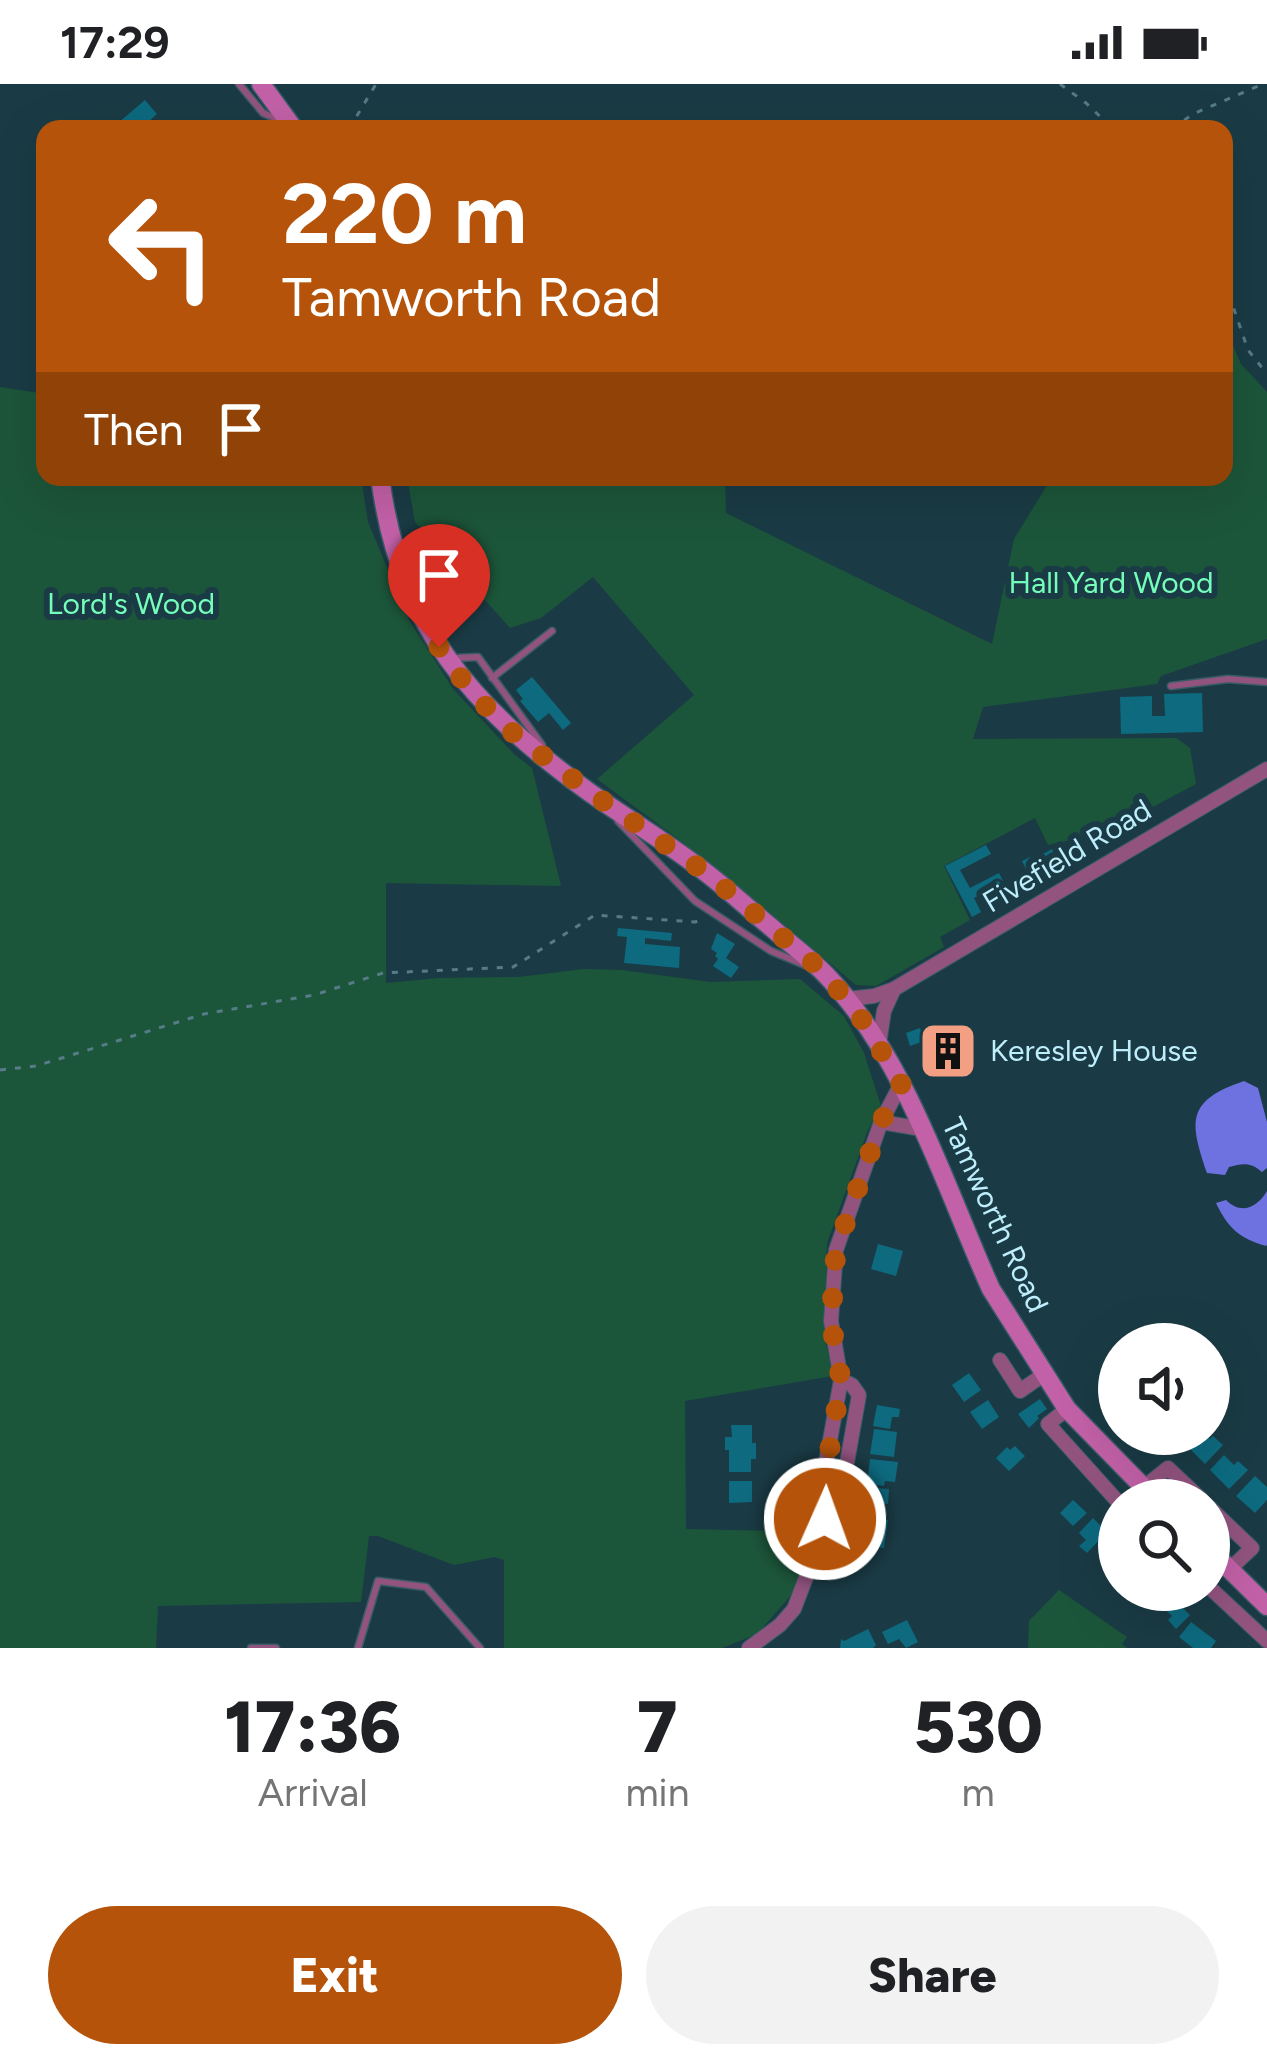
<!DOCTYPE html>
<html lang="en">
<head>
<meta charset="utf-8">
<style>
  body { margin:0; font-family:Figtree,sans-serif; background:#f2f2f2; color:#202124; height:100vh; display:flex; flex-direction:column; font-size:45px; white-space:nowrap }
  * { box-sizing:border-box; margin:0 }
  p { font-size:39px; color:#757577 }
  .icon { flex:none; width:66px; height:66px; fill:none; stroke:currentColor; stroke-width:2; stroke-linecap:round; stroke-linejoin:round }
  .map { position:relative; height:1564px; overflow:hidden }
  .details { display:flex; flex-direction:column; background:#fff; flex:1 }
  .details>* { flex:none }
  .top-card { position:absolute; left:36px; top:36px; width:1197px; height:366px; border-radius:24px; box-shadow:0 12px 48px #0002; background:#b45309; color:#fff; overflow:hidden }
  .tools { position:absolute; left:1098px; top:1239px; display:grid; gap:24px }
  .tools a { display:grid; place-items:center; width:132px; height:132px; border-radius:50%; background:#fff; box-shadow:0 12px 48px #0002; font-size:60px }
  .pin { position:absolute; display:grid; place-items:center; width:102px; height:102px; color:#fff; margin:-123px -51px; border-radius:50% 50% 50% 0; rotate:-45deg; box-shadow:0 0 12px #0007 }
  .pin .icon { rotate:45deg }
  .me { position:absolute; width:132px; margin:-66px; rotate:2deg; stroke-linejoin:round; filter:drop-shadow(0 0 9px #0008) }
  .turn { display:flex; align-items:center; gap:42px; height:252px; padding:0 48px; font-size:54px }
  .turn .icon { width:156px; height:156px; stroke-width:2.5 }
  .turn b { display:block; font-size:84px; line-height:102px }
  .then { display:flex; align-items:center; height:114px; padding:0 48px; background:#0003; gap:24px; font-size:45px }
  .eta { display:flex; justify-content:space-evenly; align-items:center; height:204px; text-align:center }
  .eta b { font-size:72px; font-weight:800; line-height:84px }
  .button { display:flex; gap:24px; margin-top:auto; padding:24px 48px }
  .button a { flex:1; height:138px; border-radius:72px; background:#b45309; color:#fff; font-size:48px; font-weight:800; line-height:138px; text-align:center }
  .button a+a { background:#f2f2f2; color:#202124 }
  .status { display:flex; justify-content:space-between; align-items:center; height:84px; padding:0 60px; background:#fff; direction:ltr }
  .status svg { height:33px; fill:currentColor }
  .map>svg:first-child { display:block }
  .green { fill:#1c563a }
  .water { fill:#6e72e0 }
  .building { fill:#0d6a7f }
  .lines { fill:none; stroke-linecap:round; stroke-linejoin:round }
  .lane-casing { stroke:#385b66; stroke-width:9 }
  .street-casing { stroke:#385b66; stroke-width:16 }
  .secondary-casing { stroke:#385b66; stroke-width:21 }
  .path { stroke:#567c88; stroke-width:3; stroke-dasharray:6 9; stroke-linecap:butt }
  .lane { stroke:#92547f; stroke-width:6 }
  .street { stroke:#92547f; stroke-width:14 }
  .secondary { stroke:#c361a8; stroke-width:18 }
  .route { stroke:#b45309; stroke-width:21; stroke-dasharray:0 37.8 }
  .labels { text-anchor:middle; stroke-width:12; stroke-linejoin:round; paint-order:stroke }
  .park-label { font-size:30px; fill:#75feb9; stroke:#1a3b45 }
  .street-label { font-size:30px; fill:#beedfc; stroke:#1a3b45 }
  .poi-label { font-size:30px; fill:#beedfc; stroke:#1a3b45; text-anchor:start }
</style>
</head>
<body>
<div class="status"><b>17:29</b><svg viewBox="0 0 49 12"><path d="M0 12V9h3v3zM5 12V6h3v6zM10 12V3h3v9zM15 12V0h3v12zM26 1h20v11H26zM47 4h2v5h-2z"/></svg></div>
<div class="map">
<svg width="1267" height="1564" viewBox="0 0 1267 1564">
  <rect width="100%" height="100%" fill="#1a3b45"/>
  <g class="green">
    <polygon points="1224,241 1241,280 1267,308 1267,555 1161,592 1157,600 983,623 973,655 1176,654 1190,664 1196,700 1104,749 1048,761 1035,734 944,782 970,836 940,853 944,863 876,902 856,901 712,780 597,695 694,611 593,493 541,534 510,544 415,438 407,393 725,393 726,429 992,560 1014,455 1052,393 1224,393"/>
    <polygon points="0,303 45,310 45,393 361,393 368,438 409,536 453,605 514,670 532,684 561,802 386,799 386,899 438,894 519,893 584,885 622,886 710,898 800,895 844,932 864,969 881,1022 868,1046 827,1159 824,1250 833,1292 685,1317 686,1445 811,1448 808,1468 794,1508 757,1550 722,1564 504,1564 504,1476 495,1473 454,1481 378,1452 369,1452 361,1518 158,1522 156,1564 0,1564"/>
    <polygon points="1059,1506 1127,1553 1122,1560 1127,1564 1028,1564 1029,1537"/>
  </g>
  <g class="water">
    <path d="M1244,997L1258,1004L1267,1038V1084L1262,1088C1251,1078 1243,1079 1229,1083L1225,1091L1207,1089C1190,1038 1185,1017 1244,997Z"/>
    <path d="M1267,1107V1161L1266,1162C1239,1154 1228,1144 1216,1119L1226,1116C1241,1131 1257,1124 1267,1107Z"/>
  </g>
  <g class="building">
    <polygon points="145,16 157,30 146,40 151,45 124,45 118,39"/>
    <polygon points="532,593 571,639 563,646 549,629 538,638 520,617 523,615 516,606"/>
    <polygon points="1202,609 1203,648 1121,650 1120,613 1152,612 1152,632 1165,632 1164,610"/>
    <polygon points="986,761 991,770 960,786 970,804 999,789 1004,799 974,814 981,828 972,833 945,782"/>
    <polygon points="1052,765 1058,778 1052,780 1054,784 1037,792 1035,789 1029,792 1022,777 1030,773 1034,781 1046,775 1043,770"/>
    <polygon points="618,844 672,849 671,857 645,854 645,860 680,863 679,884 624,879 627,853 617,852"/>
    <polygon points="717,849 735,860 726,874 739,883 731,894 713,882 718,875 715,872 717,869 711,865"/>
    <polygon points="955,939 961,955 964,954 973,979 955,985 951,973 931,979 924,957 910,962 906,949 920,944 924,955 939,949 938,945"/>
    <polygon points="878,1160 903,1167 896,1192 871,1185"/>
    <polygon points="969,1289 981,1306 964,1318 952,1301"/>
    <polygon points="1040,1315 1047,1325 1037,1332 1039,1334 1029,1344 1018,1330"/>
    <polygon points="988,1316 999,1333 982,1345 970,1328"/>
    <polygon points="877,1321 900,1325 899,1333 892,1333 890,1345 873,1342"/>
    <polygon points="731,1341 752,1341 752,1359 756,1359 756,1375 751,1375 751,1388 729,1388 729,1366 725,1366 725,1353 732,1353"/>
    <polygon points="874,1345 897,1348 894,1373 870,1370"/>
    <polygon points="1194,1350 1205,1350 1210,1355 1213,1352 1223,1361 1205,1380 1185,1360"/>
    <polygon points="1015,1362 1025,1372 1009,1387 996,1374 1007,1363 1010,1366"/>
    <polygon points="1224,1371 1234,1381 1238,1377 1248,1386 1229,1405 1210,1386"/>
    <polygon points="870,1375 898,1378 895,1398 885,1397 884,1402 867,1400"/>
    <polygon points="1255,1392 1267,1403 1267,1416 1255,1429 1236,1412"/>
    <polygon points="729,1397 752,1397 752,1418 729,1419"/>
    <polygon points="865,1403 889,1405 888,1420 882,1419 881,1424 874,1424 874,1429 863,1428"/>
    <polygon points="1073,1416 1087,1429 1073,1442 1060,1429"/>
    <polygon points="867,1433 888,1436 884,1464 871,1463 869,1476 853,1474 855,1458 867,1459 868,1455 864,1455"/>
    <polygon points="1093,1434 1107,1448 1087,1469 1079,1462 1086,1456 1079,1449"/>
    <polygon points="1167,1509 1190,1531 1176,1545 1168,1536 1172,1532 1158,1519"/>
    <polygon points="907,1536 918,1558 906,1564 899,1555 888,1560 882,1548"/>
    <polygon points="1191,1538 1216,1557 1211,1564 1193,1564 1179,1553"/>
    <polygon points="868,1545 876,1561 873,1564 840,1564 841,1555 844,1557"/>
  </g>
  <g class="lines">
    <g class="lane-casing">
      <g id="lane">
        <polyline points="239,0 263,29 277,35"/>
        <polyline points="456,574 478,573 542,661"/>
        <polyline points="492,594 552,547"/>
        <polyline points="1171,602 1228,595 1267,598"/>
        <polyline points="618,737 695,817 771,867 805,881"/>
        <polyline points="251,1564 276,1564"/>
        <polyline points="358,1564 378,1497 426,1503 480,1564"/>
      </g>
    </g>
    <g class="street-casing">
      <g id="street">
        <polyline points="847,915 874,912 894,905 1267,685"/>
        <polyline points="879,960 884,927 894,905"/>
        <polyline points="881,1038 922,1045"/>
        <polyline points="1000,1276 1020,1307 1043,1291"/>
        <polyline points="1067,1325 1048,1340 1119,1419"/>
        <polyline points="1143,1404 1168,1384 1202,1416"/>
        <polyline points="822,1413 835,1409 843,1401 859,1311 852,1301 841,1296"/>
        <polyline points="1209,1423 1252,1464 1230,1485"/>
        <polyline points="1209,1503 1267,1557"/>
        <polyline points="749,1564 780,1541 794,1525 822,1452 825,1435 822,1413 826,1378 841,1296 831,1237 836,1166 881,1038 901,1000"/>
      </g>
    </g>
    <g class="secondary-casing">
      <g id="secondary">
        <polyline points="261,0 294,45"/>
        <path d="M380,393C399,542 472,623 589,708C629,736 671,761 709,791C731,808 751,827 772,844C790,860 810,874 827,892C907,976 944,1101 991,1205L1067,1325L1156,1416"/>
        <polyline points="1209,1465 1267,1522"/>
      </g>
    </g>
    <g class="path">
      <polyline points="1060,0 1086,19 1113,45"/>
      <polyline points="349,45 376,0"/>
      <polyline points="1172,45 1193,30 1263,0"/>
      <polyline points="1224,196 1248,266 1267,290"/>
      <polyline points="0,986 36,982 204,930 314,911 383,889 513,883 595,831 695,838 701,836"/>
    </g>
    <use href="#lane" class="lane"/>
    <use href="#street" class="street"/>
    <use href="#secondary" class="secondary"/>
  </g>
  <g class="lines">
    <polyline class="route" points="439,563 469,605 508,645 590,708 708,790 825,889 863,937 901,1000 881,1038 836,1166 831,1237 841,1296 822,1413 825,1435"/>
  </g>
  <defs>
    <g id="building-square" transform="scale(3)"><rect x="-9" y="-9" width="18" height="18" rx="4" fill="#f39f84" stroke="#1a3b45"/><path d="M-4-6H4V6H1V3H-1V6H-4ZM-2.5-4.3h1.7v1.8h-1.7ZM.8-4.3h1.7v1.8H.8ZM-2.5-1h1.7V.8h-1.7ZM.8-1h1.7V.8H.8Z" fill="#111"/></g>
  </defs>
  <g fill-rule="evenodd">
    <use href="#building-square" x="948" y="967"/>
  </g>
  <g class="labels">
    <g class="park-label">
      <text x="1111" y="509">Hall Yard Wood</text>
      <text x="131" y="530">Lord's Wood</text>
    </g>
    <g class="street-label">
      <text transform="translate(1067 772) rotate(-31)" y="10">Fivefield Road</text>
      <text transform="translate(995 1131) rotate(65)" y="10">Tamworth Road</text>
    </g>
    <g class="poi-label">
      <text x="990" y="977">Keresley House</text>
    </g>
  </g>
</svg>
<div class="tools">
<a><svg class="icon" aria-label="sound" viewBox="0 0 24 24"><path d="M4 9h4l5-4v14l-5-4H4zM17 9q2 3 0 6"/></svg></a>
<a><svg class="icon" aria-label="search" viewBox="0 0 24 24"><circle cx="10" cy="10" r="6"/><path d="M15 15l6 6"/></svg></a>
</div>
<div class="pin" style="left:439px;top:563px;background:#d93025"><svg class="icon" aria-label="arrive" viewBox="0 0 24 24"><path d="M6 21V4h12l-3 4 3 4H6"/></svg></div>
<svg class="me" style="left:825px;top:1435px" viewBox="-20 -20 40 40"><circle r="17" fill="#b45309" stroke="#fff" stroke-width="3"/><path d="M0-11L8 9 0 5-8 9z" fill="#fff"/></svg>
<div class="top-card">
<div class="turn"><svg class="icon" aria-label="left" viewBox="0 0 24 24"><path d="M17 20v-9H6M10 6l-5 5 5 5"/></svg><div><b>220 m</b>Tamworth Road</div></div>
<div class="then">Then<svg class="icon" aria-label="arrive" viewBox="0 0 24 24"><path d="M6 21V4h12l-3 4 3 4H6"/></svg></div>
</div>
</div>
<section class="details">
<div class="eta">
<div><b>17:36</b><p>Arrival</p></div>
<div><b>7</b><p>min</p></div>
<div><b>530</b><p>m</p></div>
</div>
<div class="button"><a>Exit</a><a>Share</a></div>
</section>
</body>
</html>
